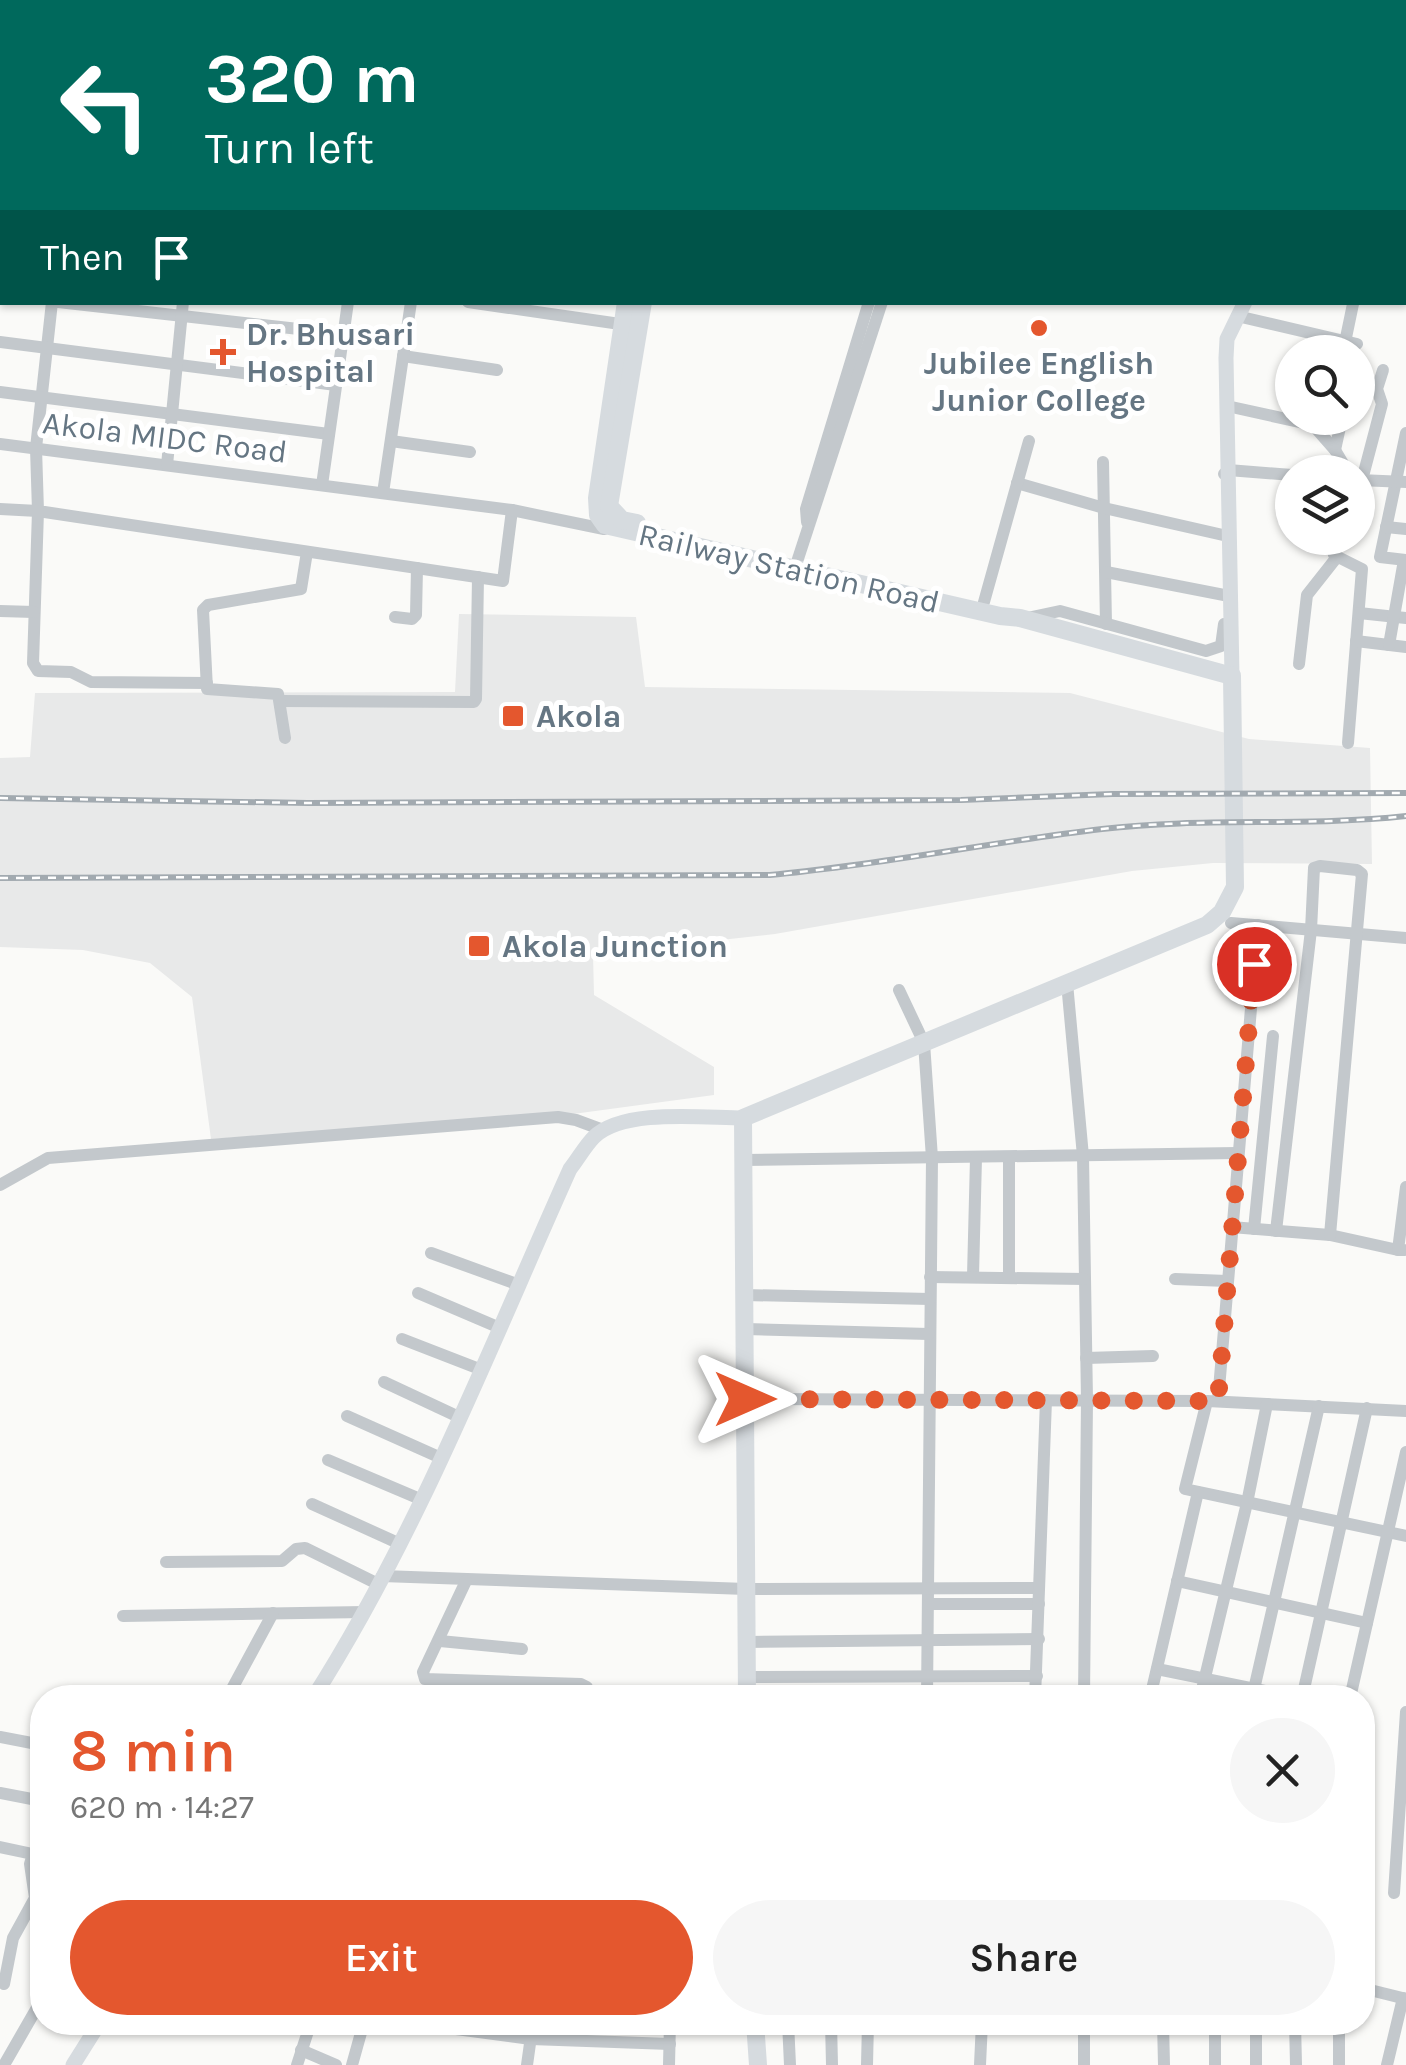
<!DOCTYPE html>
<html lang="en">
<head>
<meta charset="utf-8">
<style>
  body { margin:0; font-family:Karla,sans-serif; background:#f6f6f6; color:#222; height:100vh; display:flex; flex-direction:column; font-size:38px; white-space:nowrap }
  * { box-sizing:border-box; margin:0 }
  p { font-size:32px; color:#767676 }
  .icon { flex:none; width:55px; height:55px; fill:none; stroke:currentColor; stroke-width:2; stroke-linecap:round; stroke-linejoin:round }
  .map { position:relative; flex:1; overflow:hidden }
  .sheet { position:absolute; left:30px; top:1685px; width:1345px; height:350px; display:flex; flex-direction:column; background:#fff; border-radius:40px; box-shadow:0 2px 8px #0004 }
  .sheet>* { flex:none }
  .top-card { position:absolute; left:0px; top:0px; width:1408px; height:305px; box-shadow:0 2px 8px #0004; background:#00695c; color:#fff; overflow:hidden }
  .controls { position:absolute; left:1275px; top:335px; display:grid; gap:20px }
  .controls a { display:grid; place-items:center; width:100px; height:100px; border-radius:50%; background:#fff; box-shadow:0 2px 8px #0004; font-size:50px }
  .pin { position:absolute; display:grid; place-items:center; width:85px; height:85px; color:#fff; margin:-42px; border:5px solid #fff; border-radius:50%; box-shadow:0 2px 10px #0007 }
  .me { position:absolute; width:110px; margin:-55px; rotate:90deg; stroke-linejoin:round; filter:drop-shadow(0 0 8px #0008) }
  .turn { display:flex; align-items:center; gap:35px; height:210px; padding:0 40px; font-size:45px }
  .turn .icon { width:130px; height:130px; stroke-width:2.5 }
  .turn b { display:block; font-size:70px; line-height:85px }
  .then { display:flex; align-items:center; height:95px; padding:0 40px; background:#0003; gap:20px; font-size:38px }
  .round { display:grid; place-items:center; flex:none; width:105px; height:105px; border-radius:52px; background:#f6f6f6 }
  .head { display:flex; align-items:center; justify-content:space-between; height:170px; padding:0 40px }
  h1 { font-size:60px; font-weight:600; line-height:75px; color:#e4572e }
  .primary-button { display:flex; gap:20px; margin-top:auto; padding:20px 40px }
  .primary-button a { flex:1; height:115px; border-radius:60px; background:#e4572e; color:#fff; font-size:40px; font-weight:600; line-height:115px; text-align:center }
  .primary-button a+a { background:#f6f6f6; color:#222 }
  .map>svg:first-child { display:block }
  .built { fill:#e8e9e9 }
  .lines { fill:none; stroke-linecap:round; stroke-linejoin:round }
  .minor { stroke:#c3c8cc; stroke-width:12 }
  .major { stroke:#d6dbdf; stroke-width:15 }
  .highway { stroke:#d6dbdf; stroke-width:18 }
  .rail-casing { stroke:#a2aab0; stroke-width:6 }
  .rail { stroke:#fff; stroke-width:2.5; stroke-dasharray:8; stroke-linecap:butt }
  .route { stroke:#e4572e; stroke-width:18; stroke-dasharray:0 32.4 }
  .poi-dot { fill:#e4572e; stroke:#fff; stroke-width:4 }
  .labels { text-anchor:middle; stroke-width:10; stroke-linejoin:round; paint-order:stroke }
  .poi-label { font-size:32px; font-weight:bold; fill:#657683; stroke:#fff; text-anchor:start }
  .street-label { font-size:32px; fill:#657683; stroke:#fff }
</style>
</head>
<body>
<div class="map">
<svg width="1406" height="2065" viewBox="0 0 1406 2065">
  <rect width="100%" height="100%" fill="#fafaf8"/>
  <polygon class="built" points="459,614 636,617 645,687 1070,693 1249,739 1370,748 1372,864 1213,863 1132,871 775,934 593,954 594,995 714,1067 714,1095 573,1114 211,1139 192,997 150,963 83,950 0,947 0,758 30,757 35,693 455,692"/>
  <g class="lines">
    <g class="minor">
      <polyline points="34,0 53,2"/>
      <polyline points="1277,0 1290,2"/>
      <polyline points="67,2 68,0"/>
      <polyline points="206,2 206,0"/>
      <polyline points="384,2 384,0"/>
      <polyline points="965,2 965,0"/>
      <polyline points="977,2 978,0"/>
      <polyline points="1182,2 1182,0"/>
      <polyline points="1405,25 1406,25"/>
      <polyline points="0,43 2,43"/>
      <polyline points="0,91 2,91"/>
      <polyline points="0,139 2,139"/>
      <polyline points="0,189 2,189"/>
      <polyline points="1405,223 1406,223"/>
      <polyline points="0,237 2,238"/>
      <polyline points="0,295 2,295"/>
      <polyline points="52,302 36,448 38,511 503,581 512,510"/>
      <polyline points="58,302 343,334"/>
      <polyline points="468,302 627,325"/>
      <polyline points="1237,316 1357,344"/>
      <polyline points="0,342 336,385"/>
      <polyline points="1343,352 1353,304"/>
      <polyline points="403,356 497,370"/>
      <polyline points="0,392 329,434"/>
      <polyline points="1227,406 1313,425 1335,450 1348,472"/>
      <polyline points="1406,433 1380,557 1406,560"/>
      <polyline points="391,441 470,452"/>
      <polyline points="0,444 512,510 604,529 606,524"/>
      <polyline points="1335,450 1342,418"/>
      <polyline points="1103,462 1106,624"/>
      <polyline points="167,465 183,302"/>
      <polyline points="1224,474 1228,470 1292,475"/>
      <polyline points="1359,480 1406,482"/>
      <polyline points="1362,480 1382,404 1377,389 1383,370"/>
      <polyline points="1017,483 1104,508 1223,535"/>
      <polyline points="322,485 348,302"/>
      <polyline points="383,493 411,302"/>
      <polyline points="0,509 38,511 33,663 38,671 71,672 91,682 207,683"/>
      <polyline points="807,522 806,509 869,302"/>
      <polyline points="1386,527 1406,529"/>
      <polyline points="1330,538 1334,555 1362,569 1348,743"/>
      <polyline points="795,568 882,302"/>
      <polyline points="1106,572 1224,595"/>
      <polyline points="984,602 1029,441"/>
      <polyline points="0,611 34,612"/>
      <polyline points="1359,613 1406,618"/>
      <polyline points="395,617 412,619 416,615 417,568"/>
      <polyline points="1027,618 1060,611 1206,651 1221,646 1224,624"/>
      <polyline points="1356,641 1406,647"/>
      <polyline points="1389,645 1404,560"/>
      <polyline points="1299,664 1307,595 1337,557"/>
      <polyline points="280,701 474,702 476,699 478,577"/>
      <polyline points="285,738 278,694 207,689 203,610 208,605 301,589 307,552"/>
      <polyline points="1231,923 1406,938"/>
      <polyline points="1067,983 1083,1156 1087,1400 1084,1698"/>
      <polyline points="899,990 924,1043 932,1158 927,1698"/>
      <polyline points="1009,1157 1009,1277"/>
      <polyline points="744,1160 1237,1153"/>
      <polyline points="0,1185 48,1158 558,1117 576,1120 603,1130"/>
      <polyline points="1231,1227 1330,1235 1398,1250"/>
      <polyline points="1254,1229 1273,1036"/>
      <polyline points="1276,1231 1311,930 1314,868 1320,866 1357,870 1362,874 1330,1235"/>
      <polyline points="1404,1250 1398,1250 1406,1187"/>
      <polyline points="431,1253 519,1285"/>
      <polyline points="973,1276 976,1158"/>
      <polyline points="930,1277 1084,1279"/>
      <polyline points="1175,1279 1227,1281"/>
      <polyline points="418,1293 500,1328"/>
      <polyline points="745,1295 930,1299"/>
      <polyline points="746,1329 929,1334"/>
      <polyline points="402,1339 482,1370"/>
      <polyline points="1086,1358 1153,1356"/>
      <polyline points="384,1382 461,1418"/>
      <polyline points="745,1399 1207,1401 1406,1411"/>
      <polyline points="1207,1401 1185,1489 1406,1536"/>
      <polyline points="1218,1401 1258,925"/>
      <polyline points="347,1416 441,1458"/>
      <polyline points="328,1460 420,1499"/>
      <polyline points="312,1504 398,1543"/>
      <polyline points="166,1562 282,1561 296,1549 305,1548 378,1584"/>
      <polyline points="382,1576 746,1589 1038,1588"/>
      <polyline points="466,1581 423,1672 425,1679 581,1684 587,1687 588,1698"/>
      <polyline points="1177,1581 1367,1623"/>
      <polyline points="929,1604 1039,1604"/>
      <polyline points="123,1616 365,1612"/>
      <polyline points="440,1641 522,1649"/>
      <polyline points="747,1642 1039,1639"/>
      <polyline points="1157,1669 1299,1698"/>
      <polyline points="747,1677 1037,1676"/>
      <polyline points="106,1695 228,1695"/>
      <polyline points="227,1698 273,1613"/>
      <polyline points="1035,1698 1046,1400"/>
      <polyline points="1150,1698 1198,1492"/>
      <polyline points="1200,1698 1247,1503 1267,1404"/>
      <polyline points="1252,1698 1319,1406"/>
      <polyline points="1302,1698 1367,1408"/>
      <polyline points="1350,1698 1406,1452"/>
      <polyline points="0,1737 42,1745"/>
      <polyline points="0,1793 42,1801"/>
      <polyline points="0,1847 42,1856"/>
      <polyline points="1394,1893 1406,1712"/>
      <polyline points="4,1984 13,1938 35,1898 30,1864 33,1854"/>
      <polyline points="1362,1988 1406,1999"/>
      <polyline points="403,2022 531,2039 670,2044"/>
      <polyline points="788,2022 790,2065"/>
      <polyline points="831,2022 832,2065"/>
      <polyline points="1007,2022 1084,2024"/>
      <polyline points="1163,2022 1164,2065"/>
      <polyline points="1215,2022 1215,2065"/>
      <polyline points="1256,2022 1256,2065"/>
      <polyline points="1295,2022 1296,2065"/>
      <polyline points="1339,2022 1339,2065"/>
      <polyline points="301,2050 336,2065"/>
      <polyline points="4,2065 42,1999"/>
      <polyline points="297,2065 311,2022"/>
      <polyline points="352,2065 364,2022"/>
      <polyline points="527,2065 533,2022"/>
      <polyline points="669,2065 670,2022"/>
      <polyline points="867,2065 868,2022"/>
      <polyline points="980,2065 982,2022"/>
      <polyline points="1084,2065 1084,2022"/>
      <polyline points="1387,2065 1403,1998"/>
    </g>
    <g class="major">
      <polyline points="1405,68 1406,67"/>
      <polyline points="1232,676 1226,358 1227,339 1245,302"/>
      <path d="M313,1698C418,1533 490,1347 570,1169C578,1159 585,1146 594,1137C624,1108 704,1118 743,1118"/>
      <polyline points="73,2065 100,2022"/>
    </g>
    <g class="highway">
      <polyline points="670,2 671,0"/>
      <polyline points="684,2 684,0"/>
      <polyline points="626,302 597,498 598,515 605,525 1000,616 1020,618 1232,676 1235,887 1222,912 1207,925 743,1118 747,1698"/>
      <polyline points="637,523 622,520 609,506 643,302"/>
      <polyline points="755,2022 758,2065"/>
    </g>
    <g class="rail-casing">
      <g id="rail">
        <polyline points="0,798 308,803 961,800 1112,794 1406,793"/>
        <path d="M0,878L770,875C881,865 991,842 1102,829C1203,817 1305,827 1406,816"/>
      </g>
    </g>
    <use href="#rail" class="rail"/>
  </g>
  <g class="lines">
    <polyline class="route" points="745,1399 1218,1401 1254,964"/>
  </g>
  <g class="poi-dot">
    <circle cx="1039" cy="328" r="10"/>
    <path d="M218 337h10v10h10v10h-10v10h-10v-10h-10v-10h10z"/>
    <rect x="501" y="704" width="24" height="24" rx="5"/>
    <rect x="467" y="934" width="24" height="24" rx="5"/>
  </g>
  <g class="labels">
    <g class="poi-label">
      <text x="246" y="345">Dr. Bhusari<tspan x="246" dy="37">Hospital</tspan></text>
      <text x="1039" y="374" text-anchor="middle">Jubilee English<tspan x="1039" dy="37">Junior College</tspan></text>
      <text x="536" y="727">Akola</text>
      <text x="502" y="957">Akola Junction</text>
    </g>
    <g class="street-label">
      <text transform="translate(165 437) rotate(7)" y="11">Akola MIDC Road</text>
      <text transform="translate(789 568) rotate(13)" y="11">Railway Station Road</text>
    </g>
  </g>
</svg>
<div class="controls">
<a><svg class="icon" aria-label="search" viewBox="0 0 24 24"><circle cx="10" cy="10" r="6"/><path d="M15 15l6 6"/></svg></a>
<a><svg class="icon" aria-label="layers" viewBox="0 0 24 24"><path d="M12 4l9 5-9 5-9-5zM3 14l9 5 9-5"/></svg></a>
</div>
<div class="pin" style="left:1254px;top:964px;background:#d93025"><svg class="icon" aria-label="arrive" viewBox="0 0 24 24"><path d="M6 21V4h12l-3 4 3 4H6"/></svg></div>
<svg class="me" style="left:745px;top:1399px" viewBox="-20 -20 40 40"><path d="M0-17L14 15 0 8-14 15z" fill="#e4572e" stroke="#fff" stroke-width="4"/></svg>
<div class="top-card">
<div class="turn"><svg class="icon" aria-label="left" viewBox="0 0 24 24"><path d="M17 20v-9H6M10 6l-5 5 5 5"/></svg><div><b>320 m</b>Turn left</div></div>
<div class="then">Then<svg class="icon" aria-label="arrive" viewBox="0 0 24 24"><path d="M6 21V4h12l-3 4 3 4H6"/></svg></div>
</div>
<section class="sheet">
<div class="head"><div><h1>8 min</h1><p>620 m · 14:27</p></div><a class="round"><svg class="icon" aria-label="close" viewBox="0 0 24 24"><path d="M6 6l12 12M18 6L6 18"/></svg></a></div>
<div class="primary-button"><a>Exit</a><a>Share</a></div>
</section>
</div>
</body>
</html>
